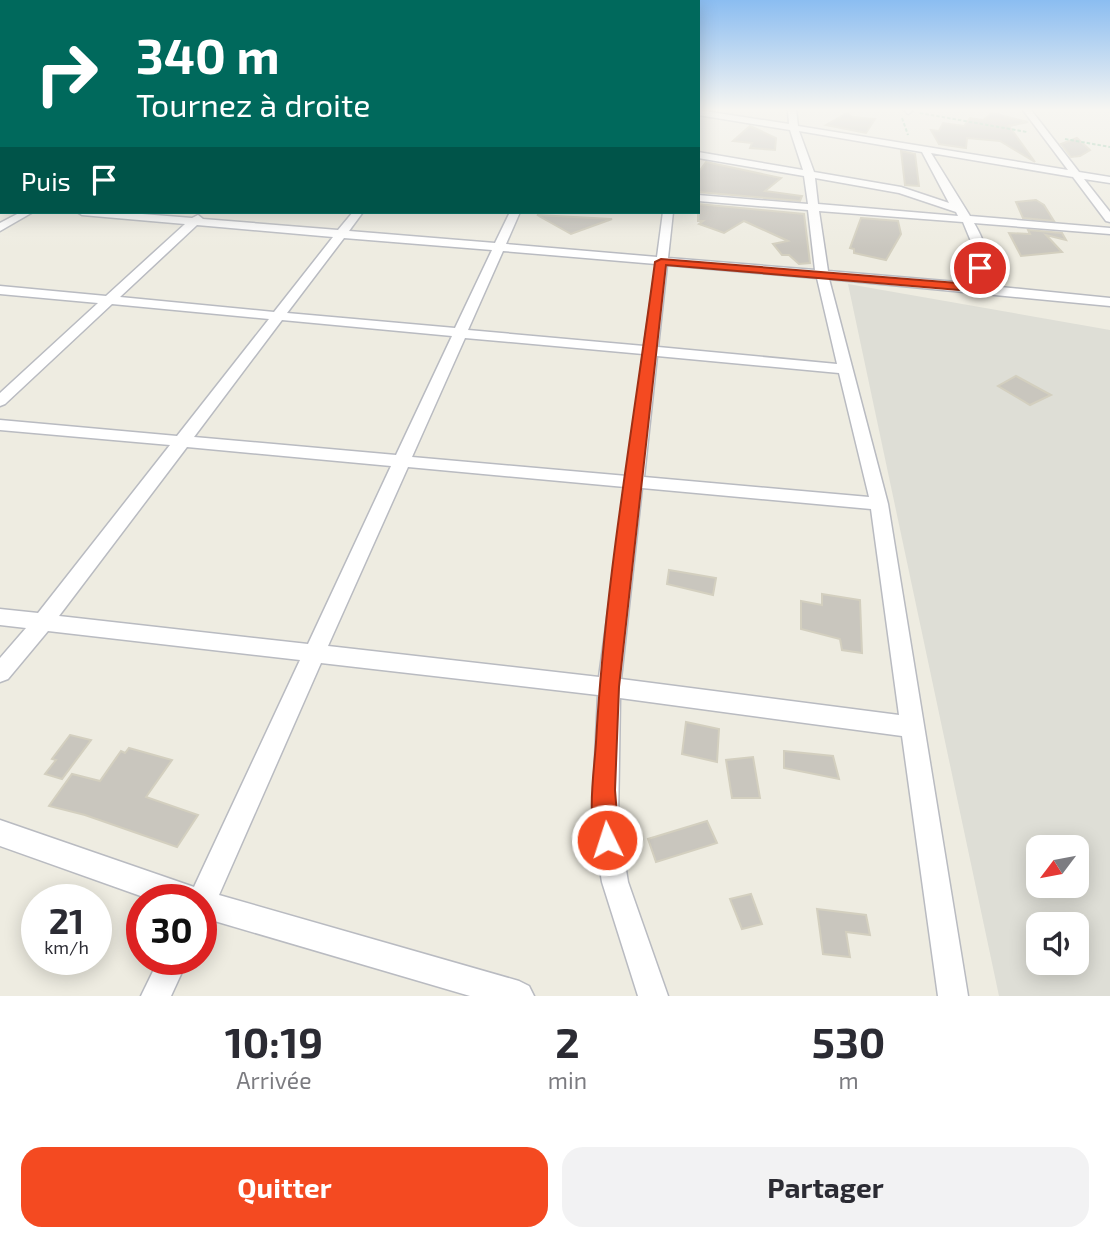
<!DOCTYPE html>
<html lang="fr">
<head>
<meta charset="utf-8">
<style>
  body { margin:0; font-family:"Exo 2",sans-serif; background:#f2f2f3; color:#2b2b33; height:100vh; display:flex; flex-direction:column; font-size:26px; white-space:nowrap }
  * { box-sizing:border-box; margin:0 }
  p { font-size:23px; color:#7c7c81 }
  .icon { flex:none; width:38px; height:38px; fill:none; stroke:currentColor; stroke-width:2; stroke-linecap:round; stroke-linejoin:round }
  .map { position:relative; height:996px; overflow:hidden }
  .sheet { display:flex; flex-direction:column; background:#fff; flex:1 }
  .sheet>* { flex:none }
  .banner { position:absolute; left:0px; top:0px; width:700px; height:214px; box-shadow:0 4px 18px #0003; background:#00695c; color:#fff; overflow:hidden }
  .needle { width:46px; rotate:238deg }
  .fabs { position:absolute; left:1026px; top:835px; display:grid; gap:14px }
  .fabs a { display:grid; place-items:center; width:63px; height:63px; border-radius:14px; background:#fff; box-shadow:0 4px 18px #0003; font-size:35px }
  .speed { position:absolute; left:21px; top:884px; display:flex; gap:14px; font-size:35px; font-weight:700; text-align:center }
  .speed>* { display:grid; place-content:center; width:91px; height:91px; border-radius:50%; background:#fff; box-shadow:0 4px 18px #0003; line-height:1 }
  .speed small { font-size:18px; font-weight:400 }
  .speed .limit { border:10px solid #d22; background:#fff; color:#111 }
  .pin { position:absolute; display:grid; place-items:center; width:60px; height:60px; color:#fff; margin:-30px; border:4px solid #fff; border-radius:50%; box-shadow:0 2px 7px #0007 }
  .me { position:absolute; width:77px; margin:-38px; rotate:356deg; stroke-linejoin:round; filter:drop-shadow(0 0 5px #0008) }
  .turn { display:flex; align-items:center; gap:24px; height:147px; padding:0 21px; font-size:32px }
  .turn .icon { width:91px; height:91px; stroke-width:2.5 }
  .turn b { display:block; font-size:49px; line-height:60px }
  .then { display:flex; align-items:center; height:66px; padding:0 21px; background:#0003; gap:14px; font-size:26px }
  .eta { display:flex; justify-content:space-evenly; align-items:center; height:119px; text-align:center }
  .eta b { font-size:42px; font-weight:700; line-height:49px }
  .button { display:flex; gap:14px; margin-top:auto; padding:14px 21px }
  .button a { flex:1; height:80px; border-radius:21px; background:#f44a21; color:#fff; font-size:28px; font-weight:700; line-height:80px; text-align:center }
  .button a+a { background:#f2f2f3; color:#2b2b33 }
  .map>svg:first-child { display:block }
  .industrial { fill:#deded6; fill-rule:evenodd }
  .building { fill:#c9c6be; stroke:#d3cfbf; stroke-width:2 }
  .lines { fill:none; stroke-linecap:round; stroke-linejoin:round }
  .minor-casing { stroke:#b9bbc1; stroke-width:3 }
  .path { stroke:#94c8a9; stroke-width:2; stroke-dasharray:3.5 2; stroke-linecap:butt }
  .minor { fill:#fff; fill-rule:evenodd }
  .route { fill:#f44a21; stroke:#9f3015; stroke-width:2 }
</style>
</head>
<body>
<div class="map">
<svg width="1110" height="996" viewBox="0 0 1110 996">
  <rect width="100%" height="100%" fill="#eeece1"/>
  <path class="industrial" d="M848,284L1110,330V996H999ZM1038,847H1076V886H1038ZM1038,924H1076V962H1038Z"/>
  <g class="building">
    <polygon points="847,113 852,117 875,119 866,133 826,125"/>
    <polygon points="992,113 1028,122 1009,126 1035,162 1000,141 967,138 966,148 939,144 931,130 939,131 943,123 964,126 970,118 983,120"/>
    <polygon points="750,126 776,138 775,150 750,148 752,143 733,141"/>
    <polygon points="1077,138 1090,150 1080,156 1071,157 1061,144"/>
    <polygon points="901,151 915,154 919,186 905,185"/>
    <polygon points="706,162 781,178 765,191 802,196 800,201 698,192 698,173"/>
    <polygon points="1036,200 1044,205 1054,221 1023,218 1016,202"/>
    <polygon points="698,204 804,214 810,263 799,264 789,255 782,255 773,244 788,241 744,221 724,233 699,224 703,221 698,221"/>
    <polygon points="537,215 612,219 571,234"/>
    <polygon points="861,218 898,221 901,234 886,260 854,253 854,249 850,248"/>
    <polygon points="1028,230 1062,233 1066,240 1046,235 1062,252 1021,256 1009,233 1030,234"/>
    <polygon points="1016,376 1051,395 1030,405 998,386"/>
    <polygon points="669,570 716,578 713,595 667,584"/>
    <polygon points="822,594 860,600 862,653 842,650 840,639 801,629 801,601 822,605"/>
    <polygon points="686,722 719,729 717,762 682,754"/>
    <polygon points="70,735 91,740 62,779 45,774 56,760 52,759"/>
    <polygon points="129,748 172,760 146,797 198,815 177,847 85,815 49,806 72,774 100,781 121,751 125,753"/>
    <polygon points="784,751 833,756 839,779 784,768"/>
    <polygon points="753,757 760,798 732,798 726,760"/>
    <polygon points="707,821 717,843 656,862 648,839"/>
    <polygon points="751,894 762,924 742,929 730,899"/>
    <polygon points="817,909 866,915 870,935 846,932 850,957 823,954"/>
  </g>
  <g class="lines">
    <g class="minor-casing">
      <g id="minor">
        <path d="M698,110L789,124L788,110H796L798,126L1068,170L1023,110H1031L1079,172L1110,177V183L1084,179L1110,212V222L1106,221L1073,177L931,153L970,216L1110,228V234L974,223C984,240 991,257 983,276L971,284L1110,298V306L829,279L888,504L968,996H938L902,736L620,698L618,822L628,882L668,996H638L602,882L592,822L598,695L321,663L219,895L519,981L529,986L534,996H470L201,917V900H152L0,846V820L194,887L300,660L48,631L8,679L0,682V658L26,628L0,625V609L38,613L170,445L0,430V420L177,436L269,319L112,304L5,404L0,406V393L98,303L0,294V286L106,296L185,224L82,215L77,212H117L192,218L198,215L203,219L338,230L353,212H363L349,231L495,243L510,212H520L506,244L657,257L663,212H673L668,258L815,270L808,210L698,201V195L808,204L804,176L698,158V152L803,170L790,130L698,115ZM799,131L922,152L949,203L901,187L814,172ZM815,178L899,193L956,212L958,216L818,204ZM819,211L963,222L975,251L973,271L957,282L828,271ZM197,225L333,237L274,312L120,297ZM344,238L492,250L455,328L287,313ZM503,251L656,264L644,346L468,330ZM667,265L817,278L837,364L658,347ZM282,320L452,336L396,455L194,437ZM465,338L643,354L627,476L412,457ZM657,356L839,373L869,497L644,477ZM187,447L391,466L308,644L59,616ZM408,467L625,487L599,677L328,646ZM642,488L871,509L899,715L621,679Z"/>
        <polygon points="904,110 912,110 912,111 908,114"/>
        <rect x="0" y="140" width="2" height="6"/>
        <rect x="0" y="201" width="2" height="7"/>
        <polygon points="21,212 33,212 0,231 0,223"/>
        <polygon points="159,959 188,959 171,996 141,996"/>
      </g>
    </g>
    <g class="path">
      <polyline points="920,113 1027,132"/>
      <polyline points="902,118 908,135"/>
      <polyline points="1065,139 1110,147"/>
    </g>
    <use href="#minor" class="minor"/>
  </g>
  <linearGradient id="sky" x2="0" y2="1"><stop stop-color="#8bbdf1"/><stop offset="0.44" stop-color="#f7f6f2"/><stop offset="1" stop-color="#f7f6f2" stop-opacity="0"/></linearGradient>
  <rect width="1110" height="249" fill="url(#sky)"/>
  <path class="route" d="M661,259L957,283L969,276L976,266L986,268L977,280L959,290L666,265L619,687L615,790L619,840L615,848L607,851L599,848C586,818 594,774 596,742C605,582 634,421 655,262Z"/>
</svg>
<div class="fabs">
<a><svg class="needle" viewBox="-14 -14 28 28"><path d="M0-13l5 13h-10z" fill="#e53935"/><path d="M0 13l5-13h-10z" fill="#7c7c81"/></svg></a>
<a><svg class="icon" aria-label="sound" viewBox="0 0 24 24"><path d="M4 9h4l5-4v14l-5-4H4zM17 9q2 3 0 6"/></svg></a>
</div>
<div class="speed"><div>21<small>km/h</small></div><div class="limit">30</div></div>
<div class="pin" style="left:980px;top:268px;background:#d93025"><svg class="icon" aria-label="arrive" viewBox="0 0 24 24"><path d="M6 21V4h12l-3 4 3 4H6"/></svg></div>
<svg class="me" style="left:607px;top:840px" viewBox="-20 -20 40 40"><circle r="17" fill="#f44a21" stroke="#fff" stroke-width="3"/><path d="M0-11L8 9 0 5-8 9z" fill="#fff"/></svg>
<div class="banner">
<div class="turn"><svg class="icon" aria-label="right" viewBox="0 0 24 24"><path d="M7 20v-9h11M14 6l5 5-5 5"/></svg><div><b>340 m</b>Tournez à droite</div></div>
<div class="then">Puis<svg class="icon" aria-label="arrive" viewBox="0 0 24 24"><path d="M6 21V4h12l-3 4 3 4H6"/></svg></div>
</div>
</div>
<section class="sheet">
<div class="eta">
<div><b>10:19</b><p>Arrivée</p></div>
<div><b>2</b><p>min</p></div>
<div><b>530</b><p>m</p></div>
</div>
<div class="button"><a>Quitter</a><a>Partager</a></div>
</section>
</body>
</html>
